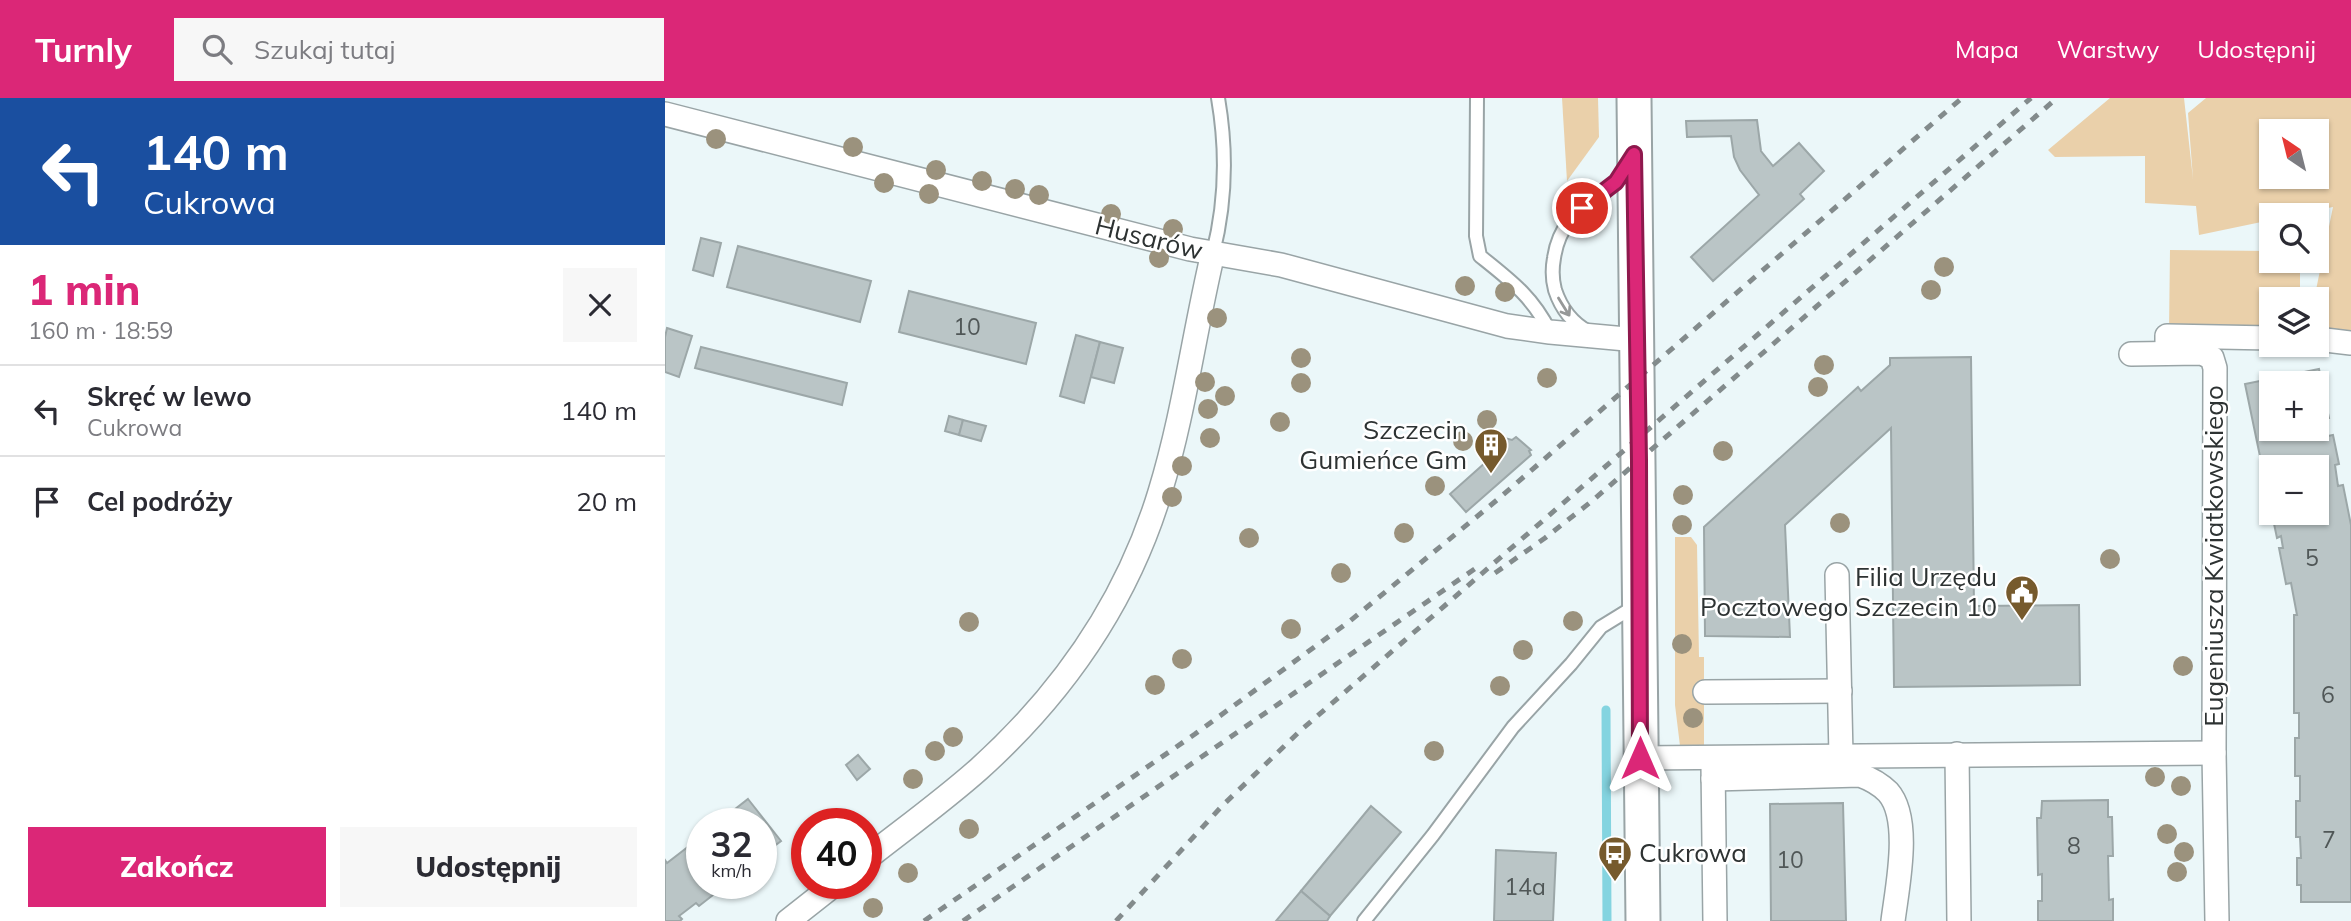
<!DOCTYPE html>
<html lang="pl">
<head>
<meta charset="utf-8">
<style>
  body { margin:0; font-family:Mulish,sans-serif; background:#f7f7f7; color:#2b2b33; height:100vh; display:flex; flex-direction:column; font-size:26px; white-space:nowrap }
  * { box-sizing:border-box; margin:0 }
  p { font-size:23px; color:#7c7c81 }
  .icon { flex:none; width:38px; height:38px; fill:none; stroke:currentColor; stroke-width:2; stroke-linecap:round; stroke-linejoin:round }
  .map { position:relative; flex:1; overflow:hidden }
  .panel { display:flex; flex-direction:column; background:#fff; width:665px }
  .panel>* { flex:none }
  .hud { background:#1a4fa0; color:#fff; overflow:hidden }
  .needle { width:46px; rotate:325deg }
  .controls { position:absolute; left:1594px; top:21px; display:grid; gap:14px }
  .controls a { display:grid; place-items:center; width:70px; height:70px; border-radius:0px; background:#fff; box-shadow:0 2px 5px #0004; font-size:35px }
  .speed { position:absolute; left:21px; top:710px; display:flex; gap:14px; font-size:35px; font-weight:700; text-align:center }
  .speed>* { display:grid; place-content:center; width:91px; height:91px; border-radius:50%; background:#fff; box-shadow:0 2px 5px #0004; line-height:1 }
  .speed small { font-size:18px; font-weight:400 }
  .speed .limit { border:10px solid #d22; background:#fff; color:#111 }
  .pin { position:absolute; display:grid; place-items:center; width:60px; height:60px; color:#fff; margin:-30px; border:4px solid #fff; border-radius:50%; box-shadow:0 2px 7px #0007 }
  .me { position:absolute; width:77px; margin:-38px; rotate:0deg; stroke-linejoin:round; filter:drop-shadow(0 0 5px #0008) }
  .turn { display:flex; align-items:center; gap:24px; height:147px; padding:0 28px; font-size:32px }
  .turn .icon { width:91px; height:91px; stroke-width:2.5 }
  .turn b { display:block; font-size:49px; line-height:60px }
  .round { display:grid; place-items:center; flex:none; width:74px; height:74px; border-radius:0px; background:#f7f7f7 }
  .summary { display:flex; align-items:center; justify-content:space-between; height:119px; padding:0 28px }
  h1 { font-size:42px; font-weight:800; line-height:52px; color:#db2777 }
  .button { display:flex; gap:14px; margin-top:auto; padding:14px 28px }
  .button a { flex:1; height:80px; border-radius:0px; background:#db2777; color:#fff; font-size:28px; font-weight:800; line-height:80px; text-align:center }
  .button a+a { background:#f7f7f7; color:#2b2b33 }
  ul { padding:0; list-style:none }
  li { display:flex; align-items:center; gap:21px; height:91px; padding:0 28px; border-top:2px solid #e1e1e2 }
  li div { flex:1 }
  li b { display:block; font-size:26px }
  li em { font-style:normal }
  header { display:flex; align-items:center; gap:42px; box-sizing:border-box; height:98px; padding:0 35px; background:#db2777; color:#fff }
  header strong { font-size:33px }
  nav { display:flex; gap:38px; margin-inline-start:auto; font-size:24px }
  .search { width:490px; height:63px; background:#f7f7f7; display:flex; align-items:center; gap:18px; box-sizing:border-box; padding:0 24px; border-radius:0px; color:#7c7c81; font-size:26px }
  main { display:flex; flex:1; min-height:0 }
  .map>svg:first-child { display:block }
  .green { fill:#ead0aa; fill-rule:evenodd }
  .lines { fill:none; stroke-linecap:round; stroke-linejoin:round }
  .stream { stroke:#84d4e0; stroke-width:9 }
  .building { fill:#bac5c6; stroke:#9ca7a8; stroke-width:2; fill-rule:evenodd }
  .lane-casing { stroke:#99a4a6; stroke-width:16 }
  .street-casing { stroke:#99a4a6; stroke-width:26 }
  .secondary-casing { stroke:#99a4a6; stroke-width:37 }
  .lane { stroke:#fff; stroke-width:12 }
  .street { stroke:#fff; stroke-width:23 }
  .secondary { stroke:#fff; stroke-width:33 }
  .rail { stroke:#838b8c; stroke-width:5; stroke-dasharray:9 9; stroke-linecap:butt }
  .tree { fill:#9b927d }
  .oneway { stroke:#969898 }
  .route-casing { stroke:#8e194d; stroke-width:18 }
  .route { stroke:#db2777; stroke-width:12 }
  .labels { text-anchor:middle; stroke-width:5; stroke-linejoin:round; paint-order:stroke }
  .number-label { font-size:23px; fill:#505757 }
  .street-label { font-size:26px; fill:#2d3232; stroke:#fff }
  .poi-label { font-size:26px; fill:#2d3232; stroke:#fff; text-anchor:end }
</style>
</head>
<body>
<header>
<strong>Turnly</strong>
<div class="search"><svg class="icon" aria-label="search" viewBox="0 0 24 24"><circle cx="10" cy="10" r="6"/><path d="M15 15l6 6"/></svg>Szukaj tutaj</div>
<nav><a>Mapa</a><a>Warstwy</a><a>Udostępnij</a></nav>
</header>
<main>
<section class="panel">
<div class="hud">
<div class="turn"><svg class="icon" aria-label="left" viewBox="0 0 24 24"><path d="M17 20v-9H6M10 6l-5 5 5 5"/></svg><div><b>140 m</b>Cukrowa</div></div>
</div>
<div class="summary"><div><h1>1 min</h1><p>160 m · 18:59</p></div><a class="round"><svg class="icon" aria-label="close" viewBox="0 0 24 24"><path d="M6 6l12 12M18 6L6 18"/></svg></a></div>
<ul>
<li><svg class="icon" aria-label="left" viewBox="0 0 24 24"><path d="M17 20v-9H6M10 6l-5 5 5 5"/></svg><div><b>Skręć w lewo</b><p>Cukrowa</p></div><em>140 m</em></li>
<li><svg class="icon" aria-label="arrive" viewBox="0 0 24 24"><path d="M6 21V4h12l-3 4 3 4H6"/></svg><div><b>Cel podróży</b></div><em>20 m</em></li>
</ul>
<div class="button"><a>Zakończ</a><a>Udostępnij</a></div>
</section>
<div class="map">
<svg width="1686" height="823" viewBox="0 0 1686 823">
  <rect width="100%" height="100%" fill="#ebf7f9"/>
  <g class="green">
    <polygon points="897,0 933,0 934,39 902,83"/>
    <path d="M1445,0H1519L1528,81L1523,15L1541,0H1686V233H1653L1651,192L1668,109L1629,117H1606V122L1534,137L1531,108L1480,105V58L1390,59L1383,52ZM1606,33H1652V79H1606Z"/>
    <polygon points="1505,152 1606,153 1606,163 1635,163 1635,201 1606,201 1606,233 1504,233"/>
    <polygon points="1010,439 1026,439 1032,447 1034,559 1039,559 1039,648 1015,648 1010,607"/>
  </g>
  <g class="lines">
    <polyline class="stream" points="941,612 942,823"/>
  </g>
  <g class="building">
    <polygon points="1092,22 1096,53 1108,68 1134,45 1159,73 1135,96 1139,101 1048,183 1026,159 1094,97 1075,72 1069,59 1066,38 1022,39 1021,23"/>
    <polygon points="36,140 56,145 48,178 28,172"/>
    <polygon points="73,148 206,183 195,224 62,189"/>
    <polygon points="244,193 371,225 361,266 234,234"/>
    <polygon points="2,230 27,238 14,279 0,274 0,239"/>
    <polygon points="411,237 435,244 419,305 395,298"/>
    <polygon points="435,244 458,250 449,285 426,279"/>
    <polygon points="36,249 182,285 177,307 30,270"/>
    <polygon points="1306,259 1309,508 1414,507 1415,587 1229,589 1226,330 1120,427 1125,539 1040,538 1039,429 1193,289 1196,293 1225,267 1225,260"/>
    <path d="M1654,271L1664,320L1660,321L1663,338L1668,337L1674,366L1670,367L1673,388L1678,387L1686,427V804H1636V787H1632V760H1636L1635,739H1631V703H1635V678H1630V640H1634V615H1629V517H1632L1626,485L1621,486L1614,450H1618L1616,438L1612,440L1604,402H1606V415H1652V369H1606V393L1601,367L1597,368L1580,286ZM1606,285H1652V331H1606Z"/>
    <polygon points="284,318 298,322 294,337 280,333"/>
    <polygon points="298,322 321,328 316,343 294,337"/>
    <polygon points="851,339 866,352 864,353 866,357 801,414 785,396 831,355 830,349 840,340 847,342"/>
    <polygon points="193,657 205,671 192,682 181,667"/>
    <polygon points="83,701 116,743 96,758 96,726 51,726"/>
    <polygon points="1443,702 1443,719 1447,719 1448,758 1443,758 1444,802 1448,801 1448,823 1373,823 1373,803 1377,803 1377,776 1373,777 1372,720 1376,720 1377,703"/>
    <polygon points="1178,705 1181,823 1106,823 1105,706"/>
    <polygon points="706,708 736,734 665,818 636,793"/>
    <polygon points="37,738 37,786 62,786 34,808 31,805 14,818 17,821 15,823 0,823 0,762 2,765"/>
    <polygon points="831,752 891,755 888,823 829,823"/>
    <polygon points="636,793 665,818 662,823 611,823"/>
  </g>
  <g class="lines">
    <g class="lane-casing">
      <g id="lane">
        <path d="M812,0L811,138L815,158C845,182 868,199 885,234"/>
        <path d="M548,155C561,104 562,52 553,0"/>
        <path d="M924,234C907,225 896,210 890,192C887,181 887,171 889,160C897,107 937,107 963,69"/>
        <polyline points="699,823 768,737 848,629 906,566 936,529 962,513 971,511"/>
      </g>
    </g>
    <g class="street-casing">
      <g id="street">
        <polyline points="0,16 525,151 616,167 842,228 885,234 972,242"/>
        <polyline points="1652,241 1686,245"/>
        <polyline points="1502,255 1502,238 1606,240"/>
        <polyline points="1466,256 1537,255 1547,260 1550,270 1549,655 1552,823"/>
        <polyline points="1172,477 1176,658"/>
        <polyline points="1040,594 1175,593"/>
        <polyline points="1292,656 1294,823"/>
        <polyline points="975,660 1549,655"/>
        <polyline points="1048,667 1050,823"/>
        <path d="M1048,681L1195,677C1206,681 1214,685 1223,694C1247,721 1232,790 1228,823"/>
        <path d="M201,761C239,731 278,703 314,671C397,596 462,503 495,394C519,316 529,235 548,155"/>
        <polyline points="123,823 170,786"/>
      </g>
    </g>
    <g class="secondary-casing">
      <polyline id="secondary" points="969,0 978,823"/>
    </g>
    <use href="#lane" class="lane"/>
    <use href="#street" class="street"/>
    <use href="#secondary" class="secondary"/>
    <g class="rail">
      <polyline points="830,475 880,440 927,403 1392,0"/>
      <polyline points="259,823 530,636 685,523 832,402 1297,0"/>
      <polyline points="298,823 811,470"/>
      <polyline points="451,823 557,708 635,633 1366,0"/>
    </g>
  </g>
  <g class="tree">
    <circle cx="51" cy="41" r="10"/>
    <circle cx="188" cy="49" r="10"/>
    <circle cx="271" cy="72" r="10"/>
    <circle cx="317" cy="83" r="10"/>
    <circle cx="219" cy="85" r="10"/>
    <circle cx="350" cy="91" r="10"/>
    <circle cx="264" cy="96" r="10"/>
    <circle cx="374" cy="97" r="10"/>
    <circle cx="446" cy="116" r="10"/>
    <circle cx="508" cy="131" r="10"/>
    <circle cx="494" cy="160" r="10"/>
    <circle cx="1279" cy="169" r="10"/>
    <circle cx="800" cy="188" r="10"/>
    <circle cx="1266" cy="192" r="10"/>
    <circle cx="840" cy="194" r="10"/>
    <circle cx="552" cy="220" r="10"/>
    <circle cx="636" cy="260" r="10"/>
    <circle cx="1159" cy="267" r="10"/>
    <circle cx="882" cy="280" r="10"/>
    <circle cx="540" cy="284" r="10"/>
    <circle cx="636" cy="285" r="10"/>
    <circle cx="1153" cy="289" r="10"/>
    <circle cx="560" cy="298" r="10"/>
    <circle cx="543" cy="311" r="10"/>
    <circle cx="822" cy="322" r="10"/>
    <circle cx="615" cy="324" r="10"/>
    <circle cx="545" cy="340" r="10"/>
    <circle cx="798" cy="343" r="10"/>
    <circle cx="1058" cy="353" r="10"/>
    <circle cx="517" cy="368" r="10"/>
    <circle cx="770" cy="388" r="10"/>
    <circle cx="1018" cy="397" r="10"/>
    <circle cx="507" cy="399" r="10"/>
    <circle cx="1175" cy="425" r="10"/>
    <circle cx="1017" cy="427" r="10"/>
    <circle cx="739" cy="435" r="10"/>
    <circle cx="584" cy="440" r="10"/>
    <circle cx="1445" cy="461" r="10"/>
    <circle cx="676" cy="475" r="10"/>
    <circle cx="908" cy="523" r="10"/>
    <circle cx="304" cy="524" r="10"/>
    <circle cx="626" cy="531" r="10"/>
    <circle cx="1017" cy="546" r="10"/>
    <circle cx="858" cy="552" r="10"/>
    <circle cx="517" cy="561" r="10"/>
    <circle cx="1518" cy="568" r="10"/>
    <circle cx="490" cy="587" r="10"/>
    <circle cx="835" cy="588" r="10"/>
    <circle cx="1028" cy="620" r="10"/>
    <circle cx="288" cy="639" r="10"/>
    <circle cx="270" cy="653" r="10"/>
    <circle cx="769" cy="653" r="10"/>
    <circle cx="1490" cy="679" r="10"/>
    <circle cx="248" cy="681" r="10"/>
    <circle cx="1516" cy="688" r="10"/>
    <circle cx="304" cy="731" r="10"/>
    <circle cx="1502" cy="736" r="10"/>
    <circle cx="1519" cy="754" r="10"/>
    <circle cx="1512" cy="774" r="10"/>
    <circle cx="243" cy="775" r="10"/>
    <circle cx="208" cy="810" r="10"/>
  </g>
  <defs><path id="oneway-shaft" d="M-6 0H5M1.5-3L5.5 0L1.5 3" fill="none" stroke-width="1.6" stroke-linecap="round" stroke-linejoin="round" transform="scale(1.75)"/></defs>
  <use class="oneway" href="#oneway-shaft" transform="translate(899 209) rotate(58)"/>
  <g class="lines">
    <g class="route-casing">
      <polyline id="route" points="917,110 951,84 969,56 974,362 975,660"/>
    </g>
    <use href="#route" class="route"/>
  </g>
  <defs>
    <g id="building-pin" transform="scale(1.75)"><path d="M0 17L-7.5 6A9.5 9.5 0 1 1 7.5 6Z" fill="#765a2d" stroke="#fff"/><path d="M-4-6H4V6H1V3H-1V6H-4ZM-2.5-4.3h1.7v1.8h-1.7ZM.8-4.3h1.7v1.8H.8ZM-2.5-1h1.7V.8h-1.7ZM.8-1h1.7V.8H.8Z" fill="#fff"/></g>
    <g id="civic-pin" transform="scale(1.75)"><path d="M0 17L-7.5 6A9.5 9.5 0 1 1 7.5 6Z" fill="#765a2d" stroke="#fff"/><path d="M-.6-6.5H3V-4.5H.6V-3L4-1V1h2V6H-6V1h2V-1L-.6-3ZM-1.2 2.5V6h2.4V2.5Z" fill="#fff"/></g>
    <g id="bus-pin" transform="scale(1.75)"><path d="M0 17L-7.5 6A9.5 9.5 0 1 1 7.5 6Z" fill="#765a2d" stroke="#fff"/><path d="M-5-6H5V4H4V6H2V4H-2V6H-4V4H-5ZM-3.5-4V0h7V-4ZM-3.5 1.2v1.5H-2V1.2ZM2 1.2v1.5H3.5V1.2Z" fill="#fff"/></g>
  </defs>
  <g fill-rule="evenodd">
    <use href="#building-pin" x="826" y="347"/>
    <use href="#civic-pin" x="1357" y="494"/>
    <use href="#bus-pin" x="950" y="755"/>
  </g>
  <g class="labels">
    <g class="number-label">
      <text x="302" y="237">10</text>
      <text x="1647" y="468">5</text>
      <text x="1663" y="605">6</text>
      <text x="1664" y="750">7</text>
      <text x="1409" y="756">8</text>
      <text x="1125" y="770">10</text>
      <text x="860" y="797">14a</text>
    </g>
    <g class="street-label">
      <text transform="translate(484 140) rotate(14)" y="9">Husarów</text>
      <text transform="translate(1549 458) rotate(-90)" y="9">Eugeniusza Kwiatkowskiego</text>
    </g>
    <g class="poi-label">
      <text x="802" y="341">Szczecin<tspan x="802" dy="30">Gumieńce Gm</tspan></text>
      <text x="1332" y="488">Filia Urzędu<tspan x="1332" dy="30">Pocztowego Szczecin 10</tspan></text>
      <text x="974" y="764" text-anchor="start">Cukrowa</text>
    </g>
  </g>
</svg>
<div class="controls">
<a><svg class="needle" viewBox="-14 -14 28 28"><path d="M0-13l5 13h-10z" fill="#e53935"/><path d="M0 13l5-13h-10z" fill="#7c7c81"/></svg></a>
<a><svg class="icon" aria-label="search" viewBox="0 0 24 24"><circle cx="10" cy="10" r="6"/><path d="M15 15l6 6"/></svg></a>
<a><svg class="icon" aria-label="layers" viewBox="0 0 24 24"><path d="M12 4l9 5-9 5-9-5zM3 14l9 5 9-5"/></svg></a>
<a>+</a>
<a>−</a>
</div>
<div class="speed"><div>32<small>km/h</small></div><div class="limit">40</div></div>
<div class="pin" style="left:917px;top:110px;background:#d93025"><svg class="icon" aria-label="arrive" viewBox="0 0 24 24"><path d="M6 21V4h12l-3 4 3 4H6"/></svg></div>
<svg class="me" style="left:975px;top:660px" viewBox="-20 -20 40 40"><path d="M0-17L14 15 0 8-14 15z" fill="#db2777" stroke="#fff" stroke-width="4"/></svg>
</div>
</main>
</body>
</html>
